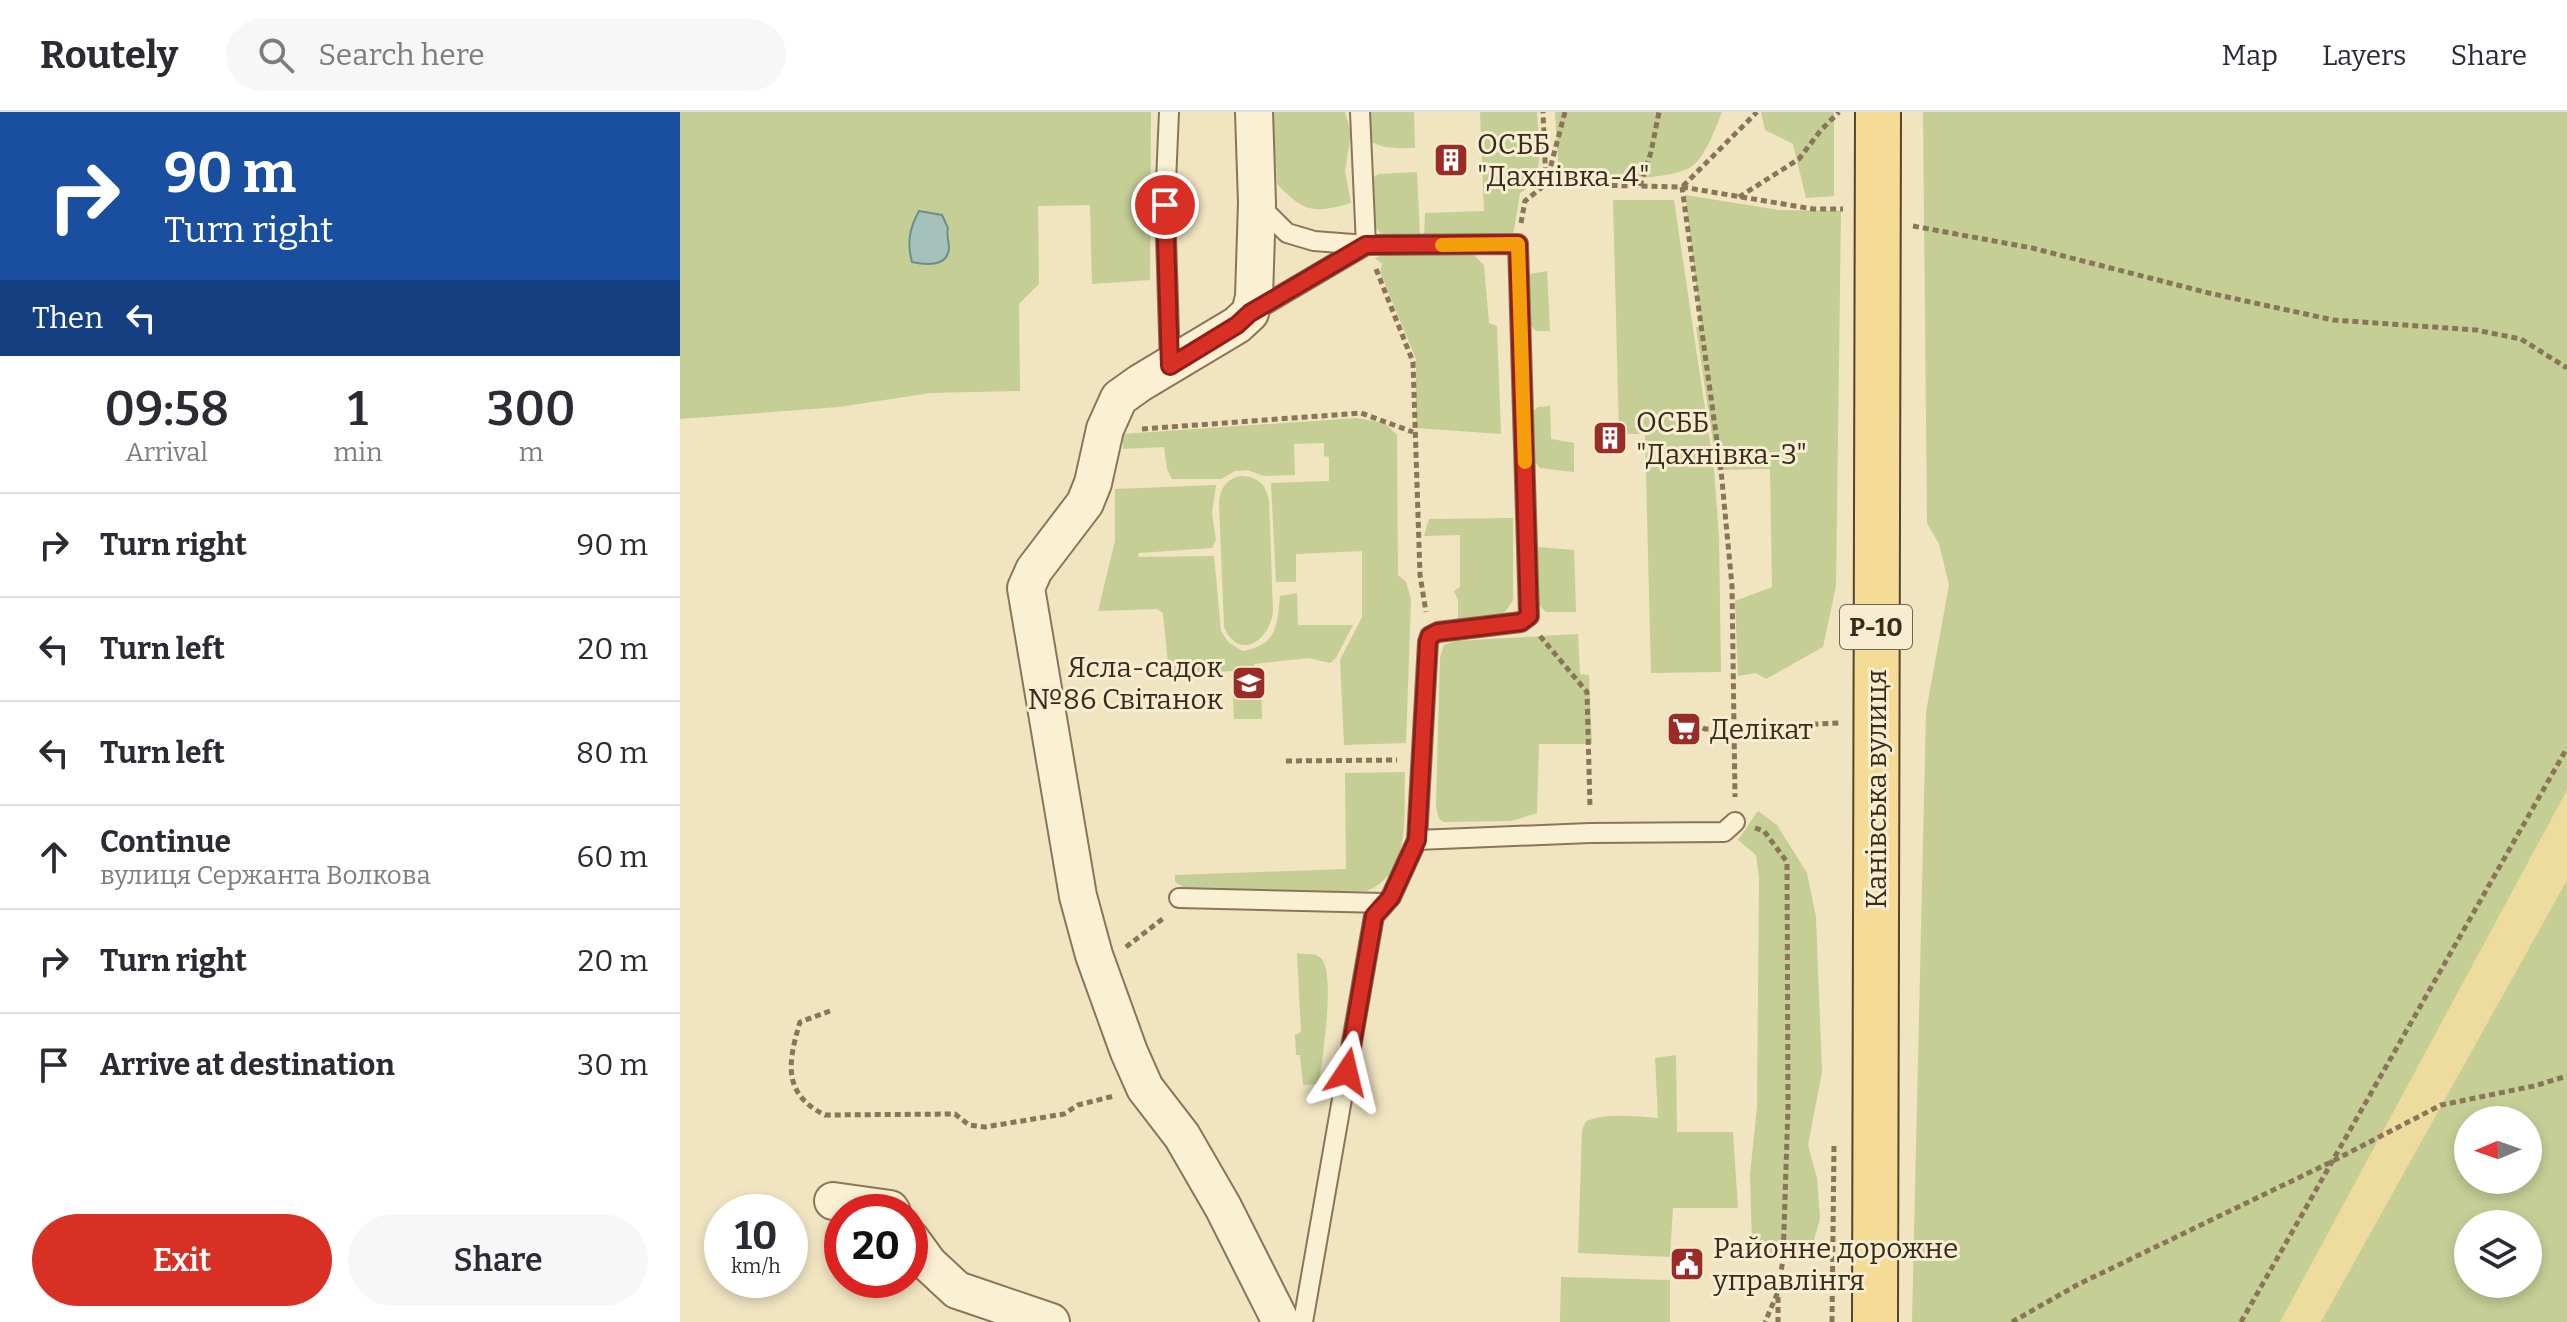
<!DOCTYPE html>
<html lang="en">
<head>
<meta charset="utf-8">
<style>
  body { margin:0; font-family:Bitter,serif; background:#f7f7f7; color:#2b2b33; height:100vh; display:flex; flex-direction:column; font-size:30px; white-space:nowrap }
  * { box-sizing:border-box; margin:0 }
  p { font-size:26px; color:#7c7c81 }
  .icon { flex:none; width:44px; height:44px; fill:none; stroke:currentColor; stroke-width:2; stroke-linecap:round; stroke-linejoin:round }
  .map { position:relative; flex:1; overflow:hidden }
  .sheet { display:flex; flex-direction:column; background:#fff; width:680px }
  .sheet>* { flex:none }
  .top-card { background:#1a4fa0; color:#fff; overflow:hidden }
  .needle { width:52px; rotate:268deg }
  .buttons { position:absolute; left:1774px; top:994px; display:grid; gap:16px }
  .buttons a { display:grid; place-items:center; width:88px; height:88px; border-radius:50%; background:#fff; box-shadow:0 4px 12px #0003; font-size:40px }
  .speed { position:absolute; left:24px; top:1082px; display:flex; gap:16px; font-size:40px; font-weight:700; text-align:center }
  .speed>* { display:grid; place-content:center; width:104px; height:104px; border-radius:50%; background:#fff; box-shadow:0 4px 12px #0003; line-height:1 }
  .speed small { font-size:20px; font-weight:400 }
  .speed .limit { border:12px solid #d22; background:#fff; color:#111 }
  .pin { position:absolute; display:grid; place-items:center; width:68px; height:68px; color:#fff; margin:-34px; border:4px solid #fff; border-radius:50%; box-shadow:0 2px 8px #0007 }
  .me { position:absolute; width:88px; margin:-44px; rotate:10deg; stroke-linejoin:round; filter:drop-shadow(0 0 6px #0008) }
  .turn { display:flex; align-items:center; gap:28px; height:168px; padding:0 32px; font-size:36px }
  .turn .icon { width:104px; height:104px; stroke-width:2.5 }
  .turn b { display:block; font-size:56px; line-height:68px }
  .then { display:flex; align-items:center; height:76px; padding:0 32px; background:#0003; gap:16px; font-size:30px }
  .eta { display:flex; justify-content:space-evenly; align-items:center; height:136px; text-align:center }
  .eta b { font-size:48px; font-weight:600; line-height:56px }
  .button { display:flex; gap:16px; margin-top:auto; padding:16px 32px }
  .button a { flex:1; height:92px; border-radius:48px; background:#d93025; color:#fff; font-size:32px; font-weight:600; line-height:92px; text-align:center }
  .button a+a { background:#f7f7f7; color:#2b2b33 }
  ul { padding:0; list-style:none }
  li { display:flex; align-items:center; gap:24px; height:104px; padding:0 32px; border-top:2px solid #e1e1e2 }
  li div { flex:1 }
  li b { display:block; font-size:30px }
  li em { font-style:normal }
  header { display:flex; align-items:center; gap:48px; box-sizing:border-box; height:112px; padding:0 40px; background:#fff; border-bottom:2px solid #e1e1e2 }
  header strong { font-size:38px }
  nav { display:flex; gap:44px; margin-inline-start:auto; font-size:28px }
  .search { width:560px; height:72px; background:#f7f7f7; display:flex; align-items:center; gap:20px; box-sizing:border-box; padding:0 28px; border-radius:44px; color:#7c7c81; font-size:30px }
  main { display:flex; flex:1; min-height:0 }
  .map>svg:first-child { display:block }
  .green { fill:#c4ce95; fill-rule:evenodd }
  .sand { fill:#eddc9d }
  .water { fill:#a4c2bb; stroke:#6b9089; stroke-width:2 }
  .lines { fill:none; stroke-linecap:round; stroke-linejoin:round }
  .service-casing { stroke:#8a7558; stroke-width:22 }
  .minor-casing { stroke:#8a7558; stroke-width:40 }
  .primary-casing { stroke:#57432c; stroke-width:48 }
  .path { stroke:#8a7558; stroke-width:5; stroke-dasharray:6 4; stroke-linecap:butt }
  .service { stroke:#faf1d5; stroke-width:18 }
  .minor { stroke:#faf1d5; stroke-width:36 }
  .primary { stroke:#f4dc97; stroke-width:44 }
  .route-casing { stroke:#8d1f18; stroke-width:20 }
  .route { stroke:#d93025; stroke-width:14 }
  .slow { stroke:#f59e0b; stroke-width:14 }
  .labels { text-anchor:middle; stroke-width:6; stroke-linejoin:round; paint-order:stroke }
  .shield { fill:#f7eed1; stroke:#726653; stroke-width:2 }
  .shield-label { font-size:26px; font-weight:bold; fill:#392c1d }
  .poi-label { font-size:28px; fill:#392c1d; stroke:#f7eed1; text-anchor:start }
  .street-label { font-size:28px; fill:#392c1d; stroke:#f7eed1 }
</style>
</head>
<body>
<header>
<strong>Routely</strong>
<div class="search"><svg class="icon" aria-label="search" viewBox="0 0 24 24"><circle cx="10" cy="10" r="6"/><path d="M15 15l6 6"/></svg>Search here</div>
<nav><a>Map</a><a>Layers</a><a>Share</a></nav>
</header>
<main>
<section class="sheet">
<div class="top-card">
<div class="turn"><svg class="icon" aria-label="right" viewBox="0 0 24 24"><path d="M7 20v-9h11M14 6l5 5-5 5"/></svg><div><b>90 m</b>Turn right</div></div>
<div class="then">Then<svg class="icon" aria-label="left" viewBox="0 0 24 24"><path d="M17 20v-9H6M10 6l-5 5 5 5"/></svg></div>
</div>
<div class="eta">
<div><b>09:58</b><p>Arrival</p></div>
<div><b>1</b><p>min</p></div>
<div><b>300</b><p>m</p></div>
</div>
<ul>
<li><svg class="icon" aria-label="right" viewBox="0 0 24 24"><path d="M7 20v-9h11M14 6l5 5-5 5"/></svg><div><b>Turn right</b></div><em>90 m</em></li>
<li><svg class="icon" aria-label="left" viewBox="0 0 24 24"><path d="M17 20v-9H6M10 6l-5 5 5 5"/></svg><div><b>Turn left</b></div><em>20 m</em></li>
<li><svg class="icon" aria-label="left" viewBox="0 0 24 24"><path d="M17 20v-9H6M10 6l-5 5 5 5"/></svg><div><b>Turn left</b></div><em>80 m</em></li>
<li><svg class="icon" aria-label="ahead" viewBox="0 0 24 24"><path d="M12 20V5M6 11l6-6 6 6"/></svg><div><b>Continue</b><p>вулиця Сержанта Волкова</p></div><em>60 m</em></li>
<li><svg class="icon" aria-label="right" viewBox="0 0 24 24"><path d="M7 20v-9h11M14 6l5 5-5 5"/></svg><div><b>Turn right</b></div><em>20 m</em></li>
<li><svg class="icon" aria-label="arrive" viewBox="0 0 24 24"><path d="M6 21V4h12l-3 4 3 4H6"/></svg><div><b>Arrive at destination</b></div><em>30 m</em></li>
</ul>
<div class="button"><a>Exit</a><a>Share</a></div>
</section>
<div class="map">
<svg width="1887" height="1210" viewBox="0 0 1887 1210">
  <rect width="100%" height="100%" fill="#f0e4c1"/>
  <g class="green">
    <polygon points="0,0 471,0 470,168 412,172 410,93 358,94 359,172 339,192 340,279 250,281 159,295 0,307"/>
    <path d="M593,0H665L671,21L665,59L671,91C633,102 624,100 597,72Z"/>
    <path d="M685,0H734L735,36C718,36 703,38 689,28Z"/>
    <path d="M800,0H857C858,28 868,65 840,81L833,124L744,129L745,101L804,99Z"/>
    <path d="M875,0H1042C1036,15 1025,46 1011,55C983,71 912,66 879,66Z"/>
    <polygon points="1081,0 1154,0 1154,84 1126,86 1113,32 1085,18"/>
    <path d="M1243,0H1887V1210H1232L1246,600L1269,473L1259,432L1247,411ZM1788,1008H1848V1068H1788ZM1788,1112H1848V1172H1788Z"/>
    <polygon points="737,60 740,124 720,125 700,121 689,106 689,67 699,62"/>
    <polygon points="1005,83 1099,98 1161,99 1156,474 1143,535 1086,567 1076,561 1058,564 1055,489 1092,475 1090,357 1037,358 1016,215 1028,215 1021,214"/>
    <polygon points="933,88 994,88 1034,357 1039,425 1041,560 971,561 965,322 939,322"/>
    <polygon points="710,140 791,140 804,153 809,211 817,214 821,322 736,316 736,247 700,160 702,152 695,146"/>
    <polygon points="867,159 870,219 856,219 851,214 848,166 850,162"/>
    <polygon points="870,294 871,327 894,331 894,360 860,356 851,346 852,300 858,295"/>
    <polygon points="677,306 705,311 717,323 718,463 726,470 731,487 726,631 664,633 660,548 682,505 682,439 616,442 616,470 596,470 591,371 649,369 649,345 644,344 644,331 614,332 615,363 584,364 567,358 555,359 541,367 492,367 487,357 484,335 443,337 442,322"/>
    <path d="M560,364C577,364 586,372 589,389L593,500C589,530 558,549 544,515L539,390C541,375 546,368 560,364Z"/>
    <path d="M536,373L532,401L536,428L532,436L459,441L458,445L534,444L541,519L548,530L562,539C597,533 597,515 600,484L617,481L618,513H673L656,546L650,551L628,546L574,552V561L581,565L582,607H554L552,559L489,563L483,501L477,497L418,499L435,429V377Z"/>
    <polygon points="833,406 833,488 825,500 815,506 778,509 778,488 774,479 780,475 780,423 744,424 749,407"/>
    <polygon points="858,435 894,438 896,500 866,500 855,489 853,438"/>
    <polygon points="898,522 900,562 909,563 912,632 859,632 857,701 831,709 764,710 759,707 756,695 760,545 764,533 776,529"/>
    <path d="M725,660C723,701 733,760 687,779H510L495,770V763L666,757L665,661Z"/>
    <polygon points="1078,699 1097,713 1127,761 1136,805 1142,960 1128,1033 1137,1066 1140,1107 1130,1141 1083,1143 1072,1132 1070,1063 1077,995 1079,766 1076,743 1058,728"/>
    <path d="M617,841C625,843 635,840 641,846C656,861 642,948 639,972L623,973L620,943H616L615,923L621,920Z"/>
    <path d="M996,943L997,1020H1053L1058,1096H993L990,1145L898,1141L902,1018L906,1009C927,1001 955,1004 978,1006L975,946Z"/>
    <polygon points="881,1165 990,1168 990,1210 880,1210"/>
  </g>
  <polygon class="sand" points="1887,678 1887,768 1641,1210 1600,1210"/>
  <path class="water" d="M239,99L262,103L268,116C266,124 269,128 269,136C268,155 246,153 232,150C227,132 229,117 239,99Z"/>
  <g class="lines">
    <g class="service-casing">
      <g id="service">
        <polyline points="489,0 485,93 490,254"/>
        <polyline points="680,0 686,133"/>
        <polyline points="578,92 607,121 634,129 686,133 838,132 849,504 841,510 758,520 750,524 748,530 737,728 711,785 694,804 623,1210"/>
        <polyline points="571,201 686,133"/>
        <polyline points="737,728 910,721 1044,720 1055,710"/>
        <polyline points="499,786 704,791"/>
      </g>
    </g>
    <g class="minor-casing">
      <g id="minor">
        <polyline points="574,0 577,91 574,185 570,201 557,213 460,271 439,286 425,317 413,371 405,391 354,458 346,476 398,784 414,843 449,940 465,976 502,1024 543,1095 601,1210"/>
        <polyline points="153,1089 210,1097 212,1100"/>
        <polyline points="230,1126 249,1152 277,1178 371,1210"/>
      </g>
    </g>
    <g class="primary-casing">
      <polyline id="primary" points="1195,1210 1198,0"/>
    </g>
    <g class="path">
      <polyline points="885,0 866,72 1002,75 1041,358 1052,474 1055,685"/>
      <polyline points="960,74 971,40 979,0"/>
      <polyline points="1003,74 1077,0"/>
      <polyline points="1002,75 1133,97 1163,97"/>
      <polyline points="1059,85 1119,47 1141,18 1159,0"/>
      <polyline points="841,111 845,89 866,72 863,0"/>
      <polyline points="1233,114 1352,136 1529,181 1653,208 1796,218 1841,227 1887,256"/>
      <polyline points="696,157 733,250 740,463 746,500"/>
      <polyline points="462,317 681,301 733,320"/>
      <polyline points="860,524 907,580 910,696"/>
      <polyline points="1014,611 1025,617 1034,617 1159,611"/>
      <polyline points="606,649 717,648"/>
      <polyline points="1075,716 1084,719 1107,750 1108,995 1103,1147 1098,1180 1085,1210"/>
      <polyline points="446,835 485,805"/>
      <path d="M150,899L120,910C108,950 102,982 145,1003L275,1002L289,1013L305,1015L384,1002L398,993L434,984"/>
      <polyline points="1098,1185 1098,1210"/>
      <polyline points="1152,1210 1154,1033"/>
      <polyline points="1332,1210 1397,1173 1649,1051 1761,993 1854,974 1887,964"/>
      <polyline points="1561,1210 1887,636"/>
    </g>
    <use href="#service" class="service"/>
    <use href="#minor" class="minor"/>
    <use href="#primary" class="primary"/>
  </g>
  <g class="lines">
    <g class="route-casing">
      <polyline id="route" points="485,93 490,254 557,213 570,201 686,133 838,132 849,504 841,510 758,520 750,524 748,530 737,728 711,785 694,804 667,960"/>
    </g>
    <use href="#route" class="route"/>
    <polyline class="slow" points="762,133 838,132 845,350"/>
  </g>
  <defs>
    <g id="building-square" transform="scale(1.8)"><rect x="-9" y="-9" width="18" height="18" rx="4" fill="#9b2b26" stroke="#f7eed1"/><path d="M-4-6H4V6H1V3H-1V6H-4ZM-2.5-4.3h1.7v1.8h-1.7ZM.8-4.3h1.7v1.8H.8ZM-2.5-1h1.7V.8h-1.7ZM.8-1h1.7V.8H.8Z" fill="#fff"/></g>
    <g id="school-square" transform="scale(1.8)"><rect x="-9" y="-9" width="18" height="18" rx="4" fill="#9b2b26" stroke="#f7eed1"/><path d="M0-5L7-2L0 1L-7-2ZM-4 1L0 2.5L4 1V4Q0 6-4 4Z" fill="#fff"/></g>
    <g id="supermarket-square" transform="scale(1.8)"><rect x="-9" y="-9" width="18" height="18" rx="4" fill="#9b2b26" stroke="#f7eed1"/><path d="M-6-5.5h2.5l.6 2H6L4.5 2H-2.5L-4.4-4H-6ZM-1.5 3.2a1.3 1.3 0 1 0 .1 0ZM3 3.2a1.3 1.3 0 1 0 .1 0Z" fill="#fff"/></g>
    <g id="civic-square" transform="scale(1.8)"><rect x="-9" y="-9" width="18" height="18" rx="4" fill="#9b2b26" stroke="#f7eed1"/><path d="M-.6-6.5H3V-4.5H.6V-3L4-1V1h2V6H-6V1h2V-1L-.6-3ZM-1.2 2.5V6h2.4V2.5Z" fill="#fff"/></g>
  </defs>
  <g fill-rule="evenodd">
    <use href="#building-square" x="771" y="48"/>
    <use href="#building-square" x="930" y="326"/>
    <use href="#school-square" x="569" y="571"/>
    <use href="#supermarket-square" x="1004" y="617"/>
    <use href="#civic-square" x="1007" y="1152"/>
  </g>
  <g class="labels">
    <rect class="shield" x="1160" y="493" width="72" height="44" rx="6"/>
    <g class="shield-label">
      <text x="1196" y="524">Р-10</text>
    </g>
    <g class="poi-label">
      <text x="797" y="42">ОСББ<tspan x="797" dy="32">"Дахнівка-4"</tspan></text>
      <text x="956" y="320">ОСББ<tspan x="956" dy="32">"Дахнівка-3"</tspan></text>
      <text x="543" y="565" text-anchor="end">Ясла-садок<tspan x="543" dy="32">№86 Світанок</tspan></text>
      <text x="1030" y="627">Делікат</text>
      <text x="1033" y="1146">Районне дорожне<tspan x="1033" dy="32">управлінгя</tspan></text>
    </g>
    <g class="street-label">
      <text transform="translate(1196 677) rotate(-90)" y="10">Канівська вулиця</text>
    </g>
  </g>
</svg>
<div class="buttons">
<a><svg class="needle" viewBox="-14 -14 28 28"><path d="M0-13l5 13h-10z" fill="#e53935"/><path d="M0 13l5-13h-10z" fill="#7c7c81"/></svg></a>
<a><svg class="icon" aria-label="layers" viewBox="0 0 24 24"><path d="M12 4l9 5-9 5-9-5zM3 14l9 5 9-5"/></svg></a>
</div>
<div class="speed"><div>10<small>km/h</small></div><div class="limit">20</div></div>
<div class="pin" style="left:485px;top:93px;background:#d93025"><svg class="icon" aria-label="arrive" viewBox="0 0 24 24"><path d="M6 21V4h12l-3 4 3 4H6"/></svg></div>
<svg class="me" style="left:667px;top:960px" viewBox="-20 -20 40 40"><path d="M0-17L14 15 0 8-14 15z" fill="#d93025" stroke="#fff" stroke-width="4"/></svg>
</div>
</main>
</body>
</html>
